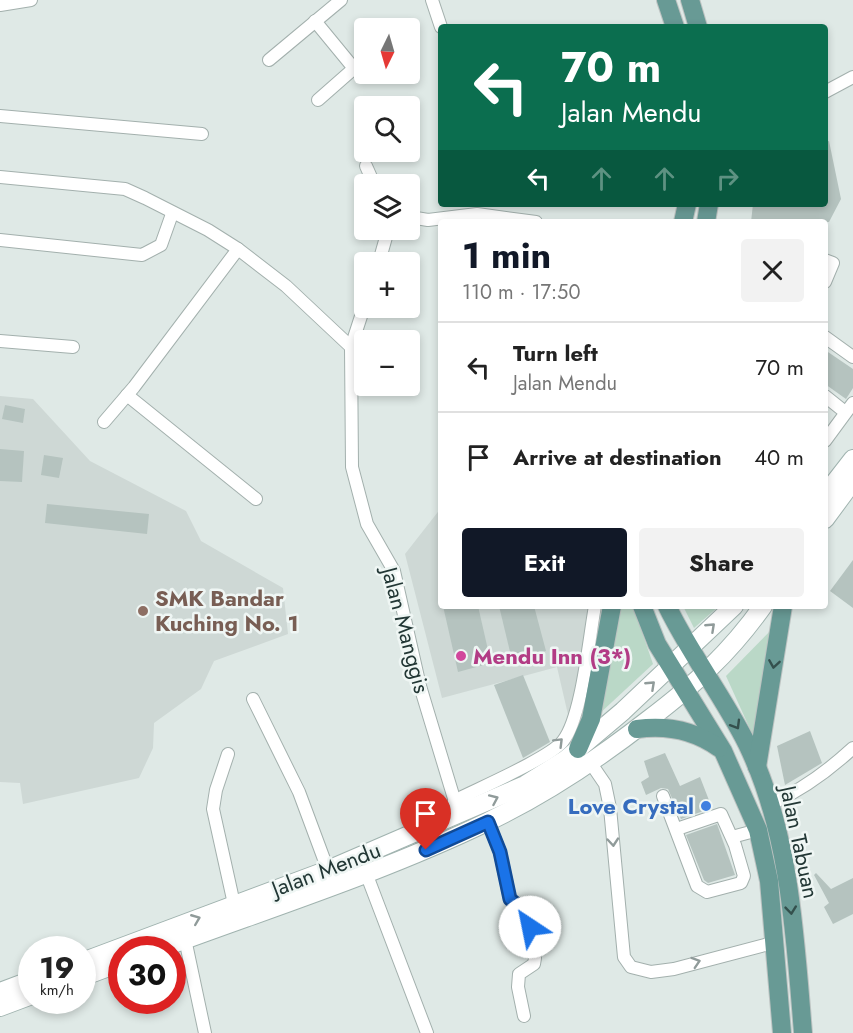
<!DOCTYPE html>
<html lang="en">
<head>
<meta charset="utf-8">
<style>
  body { margin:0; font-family:Jost,sans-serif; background:#f2f2f2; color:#222; height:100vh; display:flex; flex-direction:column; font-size:22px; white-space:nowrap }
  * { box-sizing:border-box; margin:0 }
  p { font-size:20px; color:#767676 }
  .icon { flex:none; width:33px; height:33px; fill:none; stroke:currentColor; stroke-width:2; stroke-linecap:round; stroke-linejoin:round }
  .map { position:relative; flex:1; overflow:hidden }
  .details { position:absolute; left:438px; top:219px; width:390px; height:390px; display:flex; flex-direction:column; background:#fff; border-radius:6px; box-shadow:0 3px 9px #0003 }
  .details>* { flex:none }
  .guide { position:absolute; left:438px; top:24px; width:390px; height:183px; border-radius:6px; box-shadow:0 3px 9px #0003; background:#0b6e4f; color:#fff; overflow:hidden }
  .needle { width:39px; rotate:185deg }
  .buttons { position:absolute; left:354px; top:18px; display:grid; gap:12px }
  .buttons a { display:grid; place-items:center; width:66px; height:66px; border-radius:6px; background:#fff; box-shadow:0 3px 9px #0003; font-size:30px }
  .speed { position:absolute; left:18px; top:936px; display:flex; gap:12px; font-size:30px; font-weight:700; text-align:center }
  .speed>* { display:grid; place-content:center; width:78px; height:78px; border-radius:50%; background:#fff; box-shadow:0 3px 9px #0003; line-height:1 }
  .speed small { font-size:15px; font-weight:400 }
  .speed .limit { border:9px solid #d22; background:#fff; color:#111 }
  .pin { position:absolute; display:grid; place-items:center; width:51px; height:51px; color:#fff; margin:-62px -26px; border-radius:50% 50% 50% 0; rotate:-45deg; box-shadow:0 0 6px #0007 }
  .pin .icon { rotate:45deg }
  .me { position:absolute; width:66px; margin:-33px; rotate:326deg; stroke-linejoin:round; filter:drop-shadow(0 0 4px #0008) }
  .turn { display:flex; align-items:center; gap:21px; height:126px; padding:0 24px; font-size:27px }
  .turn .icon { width:78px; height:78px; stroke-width:2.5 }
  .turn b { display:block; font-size:42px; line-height:51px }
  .lanes { display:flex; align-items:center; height:57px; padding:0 24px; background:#0003; justify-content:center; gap:30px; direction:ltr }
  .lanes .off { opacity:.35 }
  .round { display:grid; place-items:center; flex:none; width:63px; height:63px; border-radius:6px; background:#f2f2f2 }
  .summary { display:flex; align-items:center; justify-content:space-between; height:102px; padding:0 24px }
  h1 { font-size:36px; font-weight:700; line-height:45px; color:#111827 }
  .primary-button { display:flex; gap:12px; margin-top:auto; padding:12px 24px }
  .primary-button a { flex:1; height:69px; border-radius:6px; background:#111827; color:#fff; font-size:24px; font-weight:700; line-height:69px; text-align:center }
  .primary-button a+a { background:#f2f2f2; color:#222 }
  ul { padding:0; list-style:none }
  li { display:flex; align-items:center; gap:18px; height:90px; padding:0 24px; border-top:2px solid #e0e0e0 }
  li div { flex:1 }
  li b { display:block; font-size:22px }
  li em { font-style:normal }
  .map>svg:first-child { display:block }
  .built { fill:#ced8d5 }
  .green { fill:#bad8c7 }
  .building { fill:#b5c3bf }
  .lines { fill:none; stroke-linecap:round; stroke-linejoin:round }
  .minor-casing { stroke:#a3b0ad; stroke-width:14 }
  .secondary-casing { stroke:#a0b3af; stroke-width:20 }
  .primary-casing { stroke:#bdc3c2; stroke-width:20 }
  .minor { stroke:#fff; stroke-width:12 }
  .secondary { stroke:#fff; stroke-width:18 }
  .primary { stroke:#689a95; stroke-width:18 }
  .oneway { stroke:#909b9a }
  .oneway2 { stroke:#34504d }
  .route-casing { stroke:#114b97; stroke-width:15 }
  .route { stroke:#1a73e8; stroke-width:10 }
  .education-dot { fill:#8d6e63; stroke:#eff6f4; stroke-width:2 }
  .hotel-dot { fill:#d1479c; stroke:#eff6f4; stroke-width:2 }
  .shop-dot { fill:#3f7fe0; stroke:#eff6f4; stroke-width:2 }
  .labels { text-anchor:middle; stroke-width:5; stroke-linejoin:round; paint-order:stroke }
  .education-label { font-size:22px; font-weight:bold; fill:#785e54; stroke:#eff6f4; text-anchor:start }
  .street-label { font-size:22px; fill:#223735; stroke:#eff6f4 }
  .hotel-label { font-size:22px; font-weight:bold; fill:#b23c85; stroke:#eff6f4; text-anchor:start }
  .shop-label { font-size:22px; font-weight:bold; fill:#366cbe; stroke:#eff6f4; text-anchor:end }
</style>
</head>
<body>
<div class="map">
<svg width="853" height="1033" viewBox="0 0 853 1033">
  <rect width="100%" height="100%" fill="#dfe9e6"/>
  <g class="built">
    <polygon points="0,396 33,399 90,461 186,511 201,541 283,588 288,634 214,661 201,689 154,723 153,748 139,778 23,804 20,783 0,782"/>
    <polygon points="441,508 441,606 591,606 569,719 557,667 442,698 405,554"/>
  </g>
  <g class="green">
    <polygon points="618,606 633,606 653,664 598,715"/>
    <polygon points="683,606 719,606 694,628"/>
    <polygon points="776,625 755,740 726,676"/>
  </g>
  <g class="building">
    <polygon points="829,141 841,199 829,222 751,222 753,204 825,204 825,142"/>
    <polygon points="825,350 853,369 853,388 846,399 825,384"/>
    <polygon points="5,405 25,409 23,423 2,419"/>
    <polygon points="0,449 24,451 22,482 0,481"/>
    <polygon points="44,455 63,458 59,478 41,475"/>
    <polygon points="47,504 149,514 147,534 45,523"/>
    <polygon points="853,560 853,608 830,591"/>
    <polygon points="443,606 478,606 491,663 458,672"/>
    <polygon points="499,606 534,606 546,651 512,660"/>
    <polygon points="523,675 550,742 523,758 494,685"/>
    <polygon points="810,731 822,763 785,785 777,746"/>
    <polygon points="665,753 680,786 700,777 712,808 681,819 668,789 661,788 646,795 641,782 649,777 644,761"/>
    <polygon points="717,824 735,875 708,883 704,880 686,835"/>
    <polygon points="816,873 831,889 853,878 853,914 833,924 824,907 829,903 814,875"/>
  </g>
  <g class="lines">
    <g class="minor-casing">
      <g id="minor">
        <polyline points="432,0 441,27"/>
        <polyline points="0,5 31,0"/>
        <polyline points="315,21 352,66 351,71 318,100"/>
        <polyline points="269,60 341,0"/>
        <polyline points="825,92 853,77"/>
        <polyline points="0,116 202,134"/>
        <polyline points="366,166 374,184"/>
        <polyline points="0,177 125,189 145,198 208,230 238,249 286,286 351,347"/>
        <polyline points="416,218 428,220 477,214 536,222"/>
        <polyline points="0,240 142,255 161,245 172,214"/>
        <polyline points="825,260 833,263 825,282"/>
        <polyline points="379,262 388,230"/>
        <polyline points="364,307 351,347 352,467 367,524 394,571 420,686 459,815"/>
        <polyline points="825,337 853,357"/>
        <polyline points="0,341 73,347"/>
        <polyline points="127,395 256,499"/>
        <polyline points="825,396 845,412"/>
        <polyline points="104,422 134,387 238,249"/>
        <polyline points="825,441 853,403"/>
        <polyline points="253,699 299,792 328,870"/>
        <polyline points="228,754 216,790 213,809 234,904"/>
        <polyline points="590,762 605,784 610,808 624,957 631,967 651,972 674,969 776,942"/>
        <polyline points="663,796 697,886 707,892 741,883 744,876 735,845 721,814 677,829"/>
        <path d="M454,801C477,789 550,758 563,741C582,717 589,638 595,606"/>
        <path d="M771,804C802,790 828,771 853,748"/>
        <polyline points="488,822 500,852 510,899 526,913 530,927 535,958 534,964 519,974 518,987 524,1016"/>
        <polyline points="732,837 758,830"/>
        <polyline points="366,873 427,1033"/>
        <polyline points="185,939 205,1033"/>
      </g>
    </g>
    <g class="secondary-casing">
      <g id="secondary">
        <polyline points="825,495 853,459"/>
        <polyline points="825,519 853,481"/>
        <path d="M157,950C267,909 381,873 487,822C544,795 598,759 648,720C694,685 729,654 763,606"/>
        <polyline points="82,962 328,870 525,785 565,760 623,711 734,606"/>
        <polyline points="82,977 122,962"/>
        <polyline points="0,992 32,980"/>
        <polyline points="0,1007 32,995"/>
      </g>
    </g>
    <g class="primary-casing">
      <g id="primary">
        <polyline points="666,0 675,27"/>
        <polyline points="690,0 698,27"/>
        <polyline points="683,222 687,204"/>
        <polyline points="706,222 709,204"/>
        <polyline points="642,606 657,644 723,751 758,830 769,881 782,1033"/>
        <path d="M667,606C690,654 723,696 747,744C790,833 795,935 803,1033"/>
        <path d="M637,729C667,725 694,730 719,748"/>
        <polyline points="578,749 591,719 612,606"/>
        <polyline points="757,767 783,606"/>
      </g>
    </g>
    <use href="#minor" class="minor"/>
    <use href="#secondary" class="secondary"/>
    <use href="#primary" class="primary"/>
  </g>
  <defs><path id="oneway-chevron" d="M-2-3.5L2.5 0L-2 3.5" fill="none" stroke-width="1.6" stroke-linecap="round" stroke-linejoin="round" transform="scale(1.5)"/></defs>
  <g class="oneway">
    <use href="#oneway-chevron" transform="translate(711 627) rotate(-43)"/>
    <use href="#oneway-chevron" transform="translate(651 685) rotate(-43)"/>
    <use href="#oneway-chevron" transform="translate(559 742) rotate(-45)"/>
    <use href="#oneway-chevron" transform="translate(494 799) rotate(-24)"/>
    <use href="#oneway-chevron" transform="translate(613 842) rotate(85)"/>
    <use href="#oneway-chevron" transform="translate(196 919) rotate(-22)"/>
    <use href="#oneway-chevron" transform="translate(696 962) rotate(-18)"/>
  </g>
  <g class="oneway2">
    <use href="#oneway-chevron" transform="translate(774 664) rotate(99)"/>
    <use href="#oneway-chevron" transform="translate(736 725) rotate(59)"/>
    <use href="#oneway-chevron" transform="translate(791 910) rotate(84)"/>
  </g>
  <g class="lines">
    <g class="route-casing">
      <polyline id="route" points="426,850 488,822 500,852 510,899 526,913 530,927"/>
    </g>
    <use href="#route" class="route"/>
  </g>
  <circle class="education-dot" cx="143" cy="611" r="6"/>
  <circle class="hotel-dot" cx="461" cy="656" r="6"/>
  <circle class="shop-dot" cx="706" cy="806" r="6"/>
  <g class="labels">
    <g class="education-label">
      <text x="155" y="606">SMK Bandar<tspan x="155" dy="25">Kuching No. 1</tspan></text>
    </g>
    <g class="street-label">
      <text transform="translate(406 630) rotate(75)" y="8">Jalan Manggis</text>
      <text transform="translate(800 842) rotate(78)" y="8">Jalan Tabuan</text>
      <text transform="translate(326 869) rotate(-21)" y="8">Jalan Mendu</text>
    </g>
    <g class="hotel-label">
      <text x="473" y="664">Mendu Inn (3*)</text>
    </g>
    <g class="shop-label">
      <text x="694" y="814">Love Crystal</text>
    </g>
  </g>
</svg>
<div class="buttons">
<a><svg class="needle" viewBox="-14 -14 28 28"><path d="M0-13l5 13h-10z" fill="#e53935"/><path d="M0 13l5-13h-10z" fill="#767676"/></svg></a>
<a><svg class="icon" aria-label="search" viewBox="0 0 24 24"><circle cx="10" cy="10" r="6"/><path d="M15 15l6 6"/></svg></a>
<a><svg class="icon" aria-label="layers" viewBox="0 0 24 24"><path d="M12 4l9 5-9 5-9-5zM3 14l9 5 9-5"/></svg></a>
<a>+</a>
<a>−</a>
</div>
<div class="speed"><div>19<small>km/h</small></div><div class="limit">30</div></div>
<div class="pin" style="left:426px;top:850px;background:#d93025"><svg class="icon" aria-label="arrive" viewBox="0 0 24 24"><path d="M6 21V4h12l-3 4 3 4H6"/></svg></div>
<svg class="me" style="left:530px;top:927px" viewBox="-20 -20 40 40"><circle r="19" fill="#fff"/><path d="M0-13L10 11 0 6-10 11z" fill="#1a73e8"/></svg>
<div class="guide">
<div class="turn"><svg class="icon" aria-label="left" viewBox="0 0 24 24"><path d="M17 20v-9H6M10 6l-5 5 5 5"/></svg><div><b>70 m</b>Jalan Mendu</div></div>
<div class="lanes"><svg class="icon" aria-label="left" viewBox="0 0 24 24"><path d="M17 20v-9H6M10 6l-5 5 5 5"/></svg><svg class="icon off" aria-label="ahead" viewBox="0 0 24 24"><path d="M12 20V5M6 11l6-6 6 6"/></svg><svg class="icon off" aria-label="ahead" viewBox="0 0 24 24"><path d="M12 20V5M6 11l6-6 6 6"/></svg><svg class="icon off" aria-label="right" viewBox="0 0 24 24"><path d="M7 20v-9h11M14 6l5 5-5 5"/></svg></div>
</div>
<section class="details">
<div class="summary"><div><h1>1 min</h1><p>110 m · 17:50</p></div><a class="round"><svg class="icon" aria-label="close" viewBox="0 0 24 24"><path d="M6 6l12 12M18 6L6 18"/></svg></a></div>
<ul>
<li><svg class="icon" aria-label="left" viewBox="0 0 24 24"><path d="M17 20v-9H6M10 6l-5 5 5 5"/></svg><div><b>Turn left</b><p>Jalan Mendu</p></div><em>70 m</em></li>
<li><svg class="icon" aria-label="arrive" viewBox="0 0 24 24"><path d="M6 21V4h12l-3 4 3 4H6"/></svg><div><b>Arrive at destination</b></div><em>40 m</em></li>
</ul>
<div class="primary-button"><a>Exit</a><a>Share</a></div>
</section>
</div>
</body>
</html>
